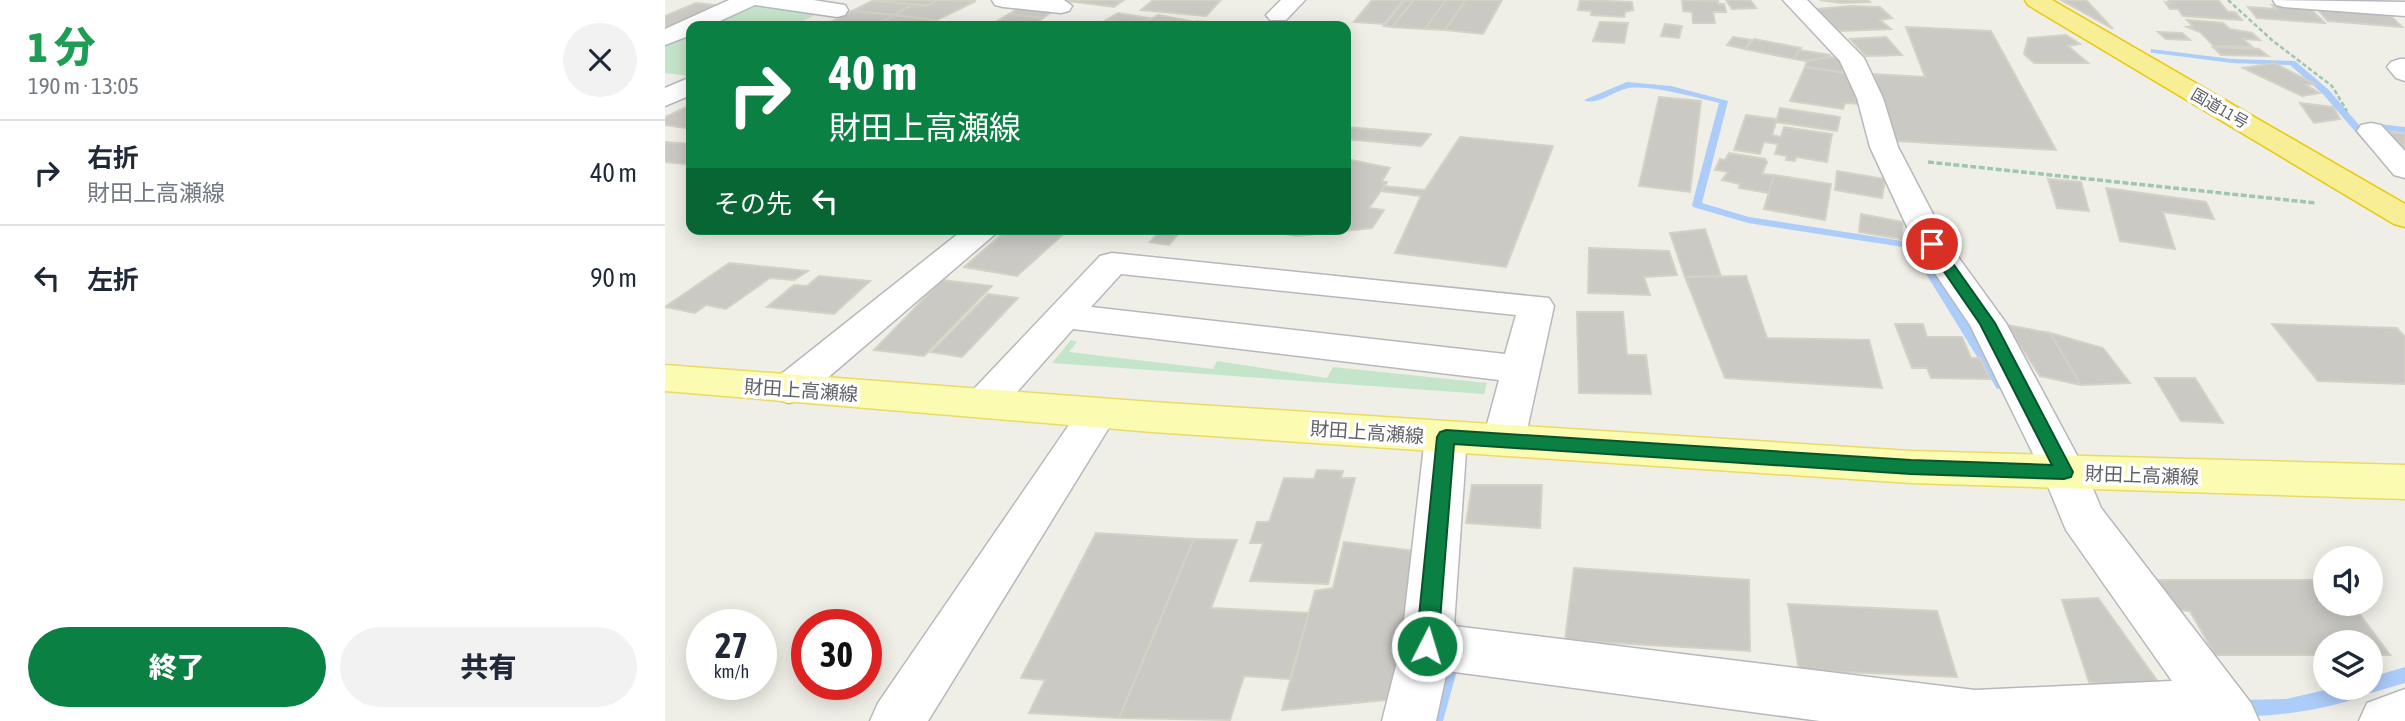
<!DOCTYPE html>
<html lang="ja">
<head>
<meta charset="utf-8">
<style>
  body { margin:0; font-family:"Asap Condensed","Noto Sans JP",sans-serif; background:#f2f2f3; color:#1f2937; height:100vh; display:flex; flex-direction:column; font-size:26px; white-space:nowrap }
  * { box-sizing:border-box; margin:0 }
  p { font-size:23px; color:#747a83 }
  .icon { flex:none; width:38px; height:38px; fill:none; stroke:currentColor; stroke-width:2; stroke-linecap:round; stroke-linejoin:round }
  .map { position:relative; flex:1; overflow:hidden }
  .sheet { display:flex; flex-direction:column; background:#fff; width:665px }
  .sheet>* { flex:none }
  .hud { position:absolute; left:21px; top:21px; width:665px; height:214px; border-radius:14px; box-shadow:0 4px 18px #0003; background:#0b8043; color:#fff; overflow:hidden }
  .tools { position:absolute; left:1648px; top:546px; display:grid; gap:14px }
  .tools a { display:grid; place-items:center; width:70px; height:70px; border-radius:50%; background:#fff; box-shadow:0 4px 18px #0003; font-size:35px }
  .speed { position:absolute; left:21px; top:609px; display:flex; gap:14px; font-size:35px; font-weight:700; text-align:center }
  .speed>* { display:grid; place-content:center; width:91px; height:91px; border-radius:50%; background:#fff; box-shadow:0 4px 18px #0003; line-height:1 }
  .speed small { font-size:18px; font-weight:400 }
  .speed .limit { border:10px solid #d22; background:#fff; color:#111 }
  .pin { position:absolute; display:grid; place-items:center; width:60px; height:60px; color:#fff; margin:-30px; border:4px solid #fff; border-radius:50%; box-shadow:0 2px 7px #0007 }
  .me { position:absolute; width:77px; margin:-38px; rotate:5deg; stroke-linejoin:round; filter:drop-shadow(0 0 5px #0008) }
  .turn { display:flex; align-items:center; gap:24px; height:147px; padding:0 28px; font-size:32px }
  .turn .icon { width:91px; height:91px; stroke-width:2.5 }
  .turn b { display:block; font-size:49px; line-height:60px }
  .then { display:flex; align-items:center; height:66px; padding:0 28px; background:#0003; gap:14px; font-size:26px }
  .round { display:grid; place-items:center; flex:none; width:74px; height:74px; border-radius:37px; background:#f2f2f3 }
  .overview { display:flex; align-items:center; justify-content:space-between; height:119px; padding:0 28px }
  h1 { font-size:42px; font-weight:800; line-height:52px; color:#1e9e55 }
  .button { display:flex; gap:14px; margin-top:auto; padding:14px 28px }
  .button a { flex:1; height:80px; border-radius:42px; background:#0b8043; color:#fff; font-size:28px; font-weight:800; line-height:80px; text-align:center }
  .button a+a { background:#f2f2f3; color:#1f2937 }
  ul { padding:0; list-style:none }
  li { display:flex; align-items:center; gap:21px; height:105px; padding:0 28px; border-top:2px solid #e0e1e3 }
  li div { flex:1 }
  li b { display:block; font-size:26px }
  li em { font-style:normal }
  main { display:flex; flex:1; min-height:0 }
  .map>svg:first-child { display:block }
  .green { fill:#c5e5ca }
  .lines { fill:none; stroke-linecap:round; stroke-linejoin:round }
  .stream { fill:#acccfa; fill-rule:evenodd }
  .building { fill:#cbc9c4; stroke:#d4d2c5; stroke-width:2 }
  .minor-casing { stroke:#b7b8bd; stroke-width:3 }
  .major-casing { stroke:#eada66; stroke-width:3 }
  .highway-casing { stroke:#eac80d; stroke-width:3 }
  .path-far1 { stroke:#9ec6b0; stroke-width:2.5; stroke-dasharray:4.5 2.5; stroke-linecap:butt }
  .path { stroke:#9ec6b0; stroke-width:3.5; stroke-dasharray:6 2.5; stroke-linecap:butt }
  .minor { fill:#fff; fill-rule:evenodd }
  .major { fill:#fbfbb1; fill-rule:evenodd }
  .highway { fill:#f7ee96; fill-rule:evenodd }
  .route { fill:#0b8043; stroke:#07532c; stroke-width:2 }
  .labels { text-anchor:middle; stroke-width:7; stroke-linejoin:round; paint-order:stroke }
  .far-street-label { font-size:16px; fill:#5e6166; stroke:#fff }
  .street-label { font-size:19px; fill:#5e6166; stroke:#fff }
</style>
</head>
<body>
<main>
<section class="sheet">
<div class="overview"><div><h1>1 分</h1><p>190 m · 13:05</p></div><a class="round"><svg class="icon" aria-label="close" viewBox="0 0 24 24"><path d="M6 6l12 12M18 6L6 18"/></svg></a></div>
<ul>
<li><svg class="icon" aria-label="right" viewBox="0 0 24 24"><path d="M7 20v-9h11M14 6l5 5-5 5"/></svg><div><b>右折</b><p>財田上高瀬線</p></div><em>40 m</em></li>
<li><svg class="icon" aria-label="left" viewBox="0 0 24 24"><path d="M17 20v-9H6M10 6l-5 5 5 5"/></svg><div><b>左折</b></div><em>90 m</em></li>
</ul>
<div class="button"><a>終了</a><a>共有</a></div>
</section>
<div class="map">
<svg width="1740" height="721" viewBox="0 0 1740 721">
  <rect width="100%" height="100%" fill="#f0efe7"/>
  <g class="green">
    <polygon points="81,3 156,12 128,26 31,26"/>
    <polygon points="26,29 26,76 0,73 0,41"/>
    <polygon points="406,340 412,342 404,352 548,369 552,361 662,378 668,367 822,383 819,394 387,363"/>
  </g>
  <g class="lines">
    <g class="stream">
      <polygon points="1486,49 1567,59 1630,61 1664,90 1707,140 1702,143 1699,142 1658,94 1625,65 1567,63 1489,53 1486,53"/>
      <path d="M962,82L1006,86L1063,101L1037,203L1084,217L1238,241L1243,244L1238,247L1083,223L1028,207L1027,205L1054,103C1033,98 980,83 960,89C948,92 930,106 919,100Z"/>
      <polygon points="1715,124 1740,127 1740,133 1712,129 1712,125"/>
      <polygon points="1260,261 1265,264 1340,383 1342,386 1340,389 1332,389 1255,264"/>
      <polygon points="788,649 794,651 796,656 778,721 760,721 780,656 782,651"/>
      <path d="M1740,667V683L1706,693L1703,692C1684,707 1591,721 1567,714L1564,708L1567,702L1573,700L1621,699L1669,688H1706V677Z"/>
    </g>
  </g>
  <g class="building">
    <polygon points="209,0 273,0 262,6"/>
    <polygon points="273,0 311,1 272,20 229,15 248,4 262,6"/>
    <polygon points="459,0 449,7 402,1 403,0"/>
    <polygon points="488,0 556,0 541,16 476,10"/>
    <polygon points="707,0 738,0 719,24 689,22"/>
    <polygon points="740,0 749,0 727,27 719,26"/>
    <polygon points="749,0 781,0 760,29 727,27"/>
    <polygon points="781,0 801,0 780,30 760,29"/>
    <polygon points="801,0 837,0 818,34 780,30"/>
    <polygon points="915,0 967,2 968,10 960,12 959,17 926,15 926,11 913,10"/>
    <polygon points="1017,0 1053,1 1053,4 1059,4 1061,12 1048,12 1050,23 1028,23 1027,12 1018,11"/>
    <polygon points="1061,0 1085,0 1091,8 1067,9"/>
    <polygon points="1155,0 1203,0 1205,2 1176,3"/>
    <polygon points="1396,0 1421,0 1448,29"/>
    <polygon points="1503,0 1553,0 1563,12 1570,12 1577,20 1518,16 1513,9 1505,9 1500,2 1505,3"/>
    <polygon points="207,1 248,4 229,15 187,11"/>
    <polygon points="31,3 59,6 0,28 0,16"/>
    <polygon points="1607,5 1645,8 1660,23 1592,18 1583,7 1611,9"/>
    <polygon points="358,6 391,9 378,18 344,14"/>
    <polygon points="1186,6 1215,7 1227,18 1215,20 1226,29 1174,31 1151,9"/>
    <polygon points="1650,7 1722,12 1737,27 1663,21"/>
    <polygon points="187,11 229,15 212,25 168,21"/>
    <polygon points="453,13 484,18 473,26 447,26 454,22 441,20"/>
    <polygon points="344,14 378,18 368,26 324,26"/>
    <polygon points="229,15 268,20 258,26 212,25"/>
    <polygon points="493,15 526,21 519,26 473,26"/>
    <polygon points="1522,20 1558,23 1565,29 1587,33 1595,40 1578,39 1587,47 1549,46 1535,32 1522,27 1528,26"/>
    <polygon points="531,21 554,23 550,26 524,26"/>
    <polygon points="167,22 203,26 157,26"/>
    <polygon points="935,22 963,23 959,43 928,41"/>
    <polygon points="1000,24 1017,26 1014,38 996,36"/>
    <polygon points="1241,27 1326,31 1391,150 1230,141 1209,74 1260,77"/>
    <polygon points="1493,32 1517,33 1525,40 1501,39"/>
    <polygon points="1401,35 1415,44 1403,46 1423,63 1369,63 1359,54 1363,38"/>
    <polygon points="1068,37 1086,40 1080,49 1062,45"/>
    <polygon points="1221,37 1237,55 1201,56 1185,39"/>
    <polygon points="1089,39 1136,48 1129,59 1080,49"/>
    <polygon points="1548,47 1594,49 1603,56 1556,55"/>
    <polygon points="1134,50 1165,55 1163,58 1142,61 1129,59"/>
    <polygon points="1164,57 1173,58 1180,73 1140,67 1142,61"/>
    <polygon points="1609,63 1650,84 1641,85 1655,93 1637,96 1578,68"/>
    <polygon points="1140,67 1180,73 1194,104 1180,103 1178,109 1125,101"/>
    <polygon points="994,97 1036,101 1025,192 974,186"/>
    <polygon points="1635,103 1668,107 1675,119 1649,123"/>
    <polygon points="26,105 26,126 21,128 0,125 0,117"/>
    <polygon points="1115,108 1175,117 1172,131 1111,122"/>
    <polygon points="1081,115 1112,119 1107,135 1116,137 1119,127 1167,134 1162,162 1131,157 1130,161 1121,160 1122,156 1110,154 1113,144 1099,142 1095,154 1069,150"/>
    <polygon points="681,127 766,134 756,146 681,139"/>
    <polygon points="1719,131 1740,134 1740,151 1731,149"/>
    <polygon points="795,137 888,146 841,267 730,253 756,196 715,191 718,186 760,190"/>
    <polygon points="0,142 26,144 26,161 20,164 0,162"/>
    <polygon points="1064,153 1100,159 1102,162 1097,174 1109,175 1104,193 1074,188 1075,184 1057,180 1063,172 1050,170 1055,159 1060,160"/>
    <polygon points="681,159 725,168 717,181 722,182 704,208 719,210 707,228 632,236 591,229 681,229"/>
    <polygon points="1172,171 1220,179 1217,198 1170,190"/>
    <polygon points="1109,175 1166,184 1160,220 1099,209"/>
    <polygon points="1383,179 1416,182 1424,211 1392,208"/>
    <polygon points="1441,188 1541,202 1549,219 1498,212 1510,249 1455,241"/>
    <polygon points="1196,214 1238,222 1236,239 1194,232"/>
    <polygon points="343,229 404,229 352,276 299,267"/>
    <polygon points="497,229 517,229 504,245 485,242"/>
    <polygon points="1040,229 1056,276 1020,277 1005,233"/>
    <polygon points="924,248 1004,251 1012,275 979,277 985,295 923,293"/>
    <polygon points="64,263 143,271 129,280 105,278 61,309 41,305 30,313 0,307"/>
    <polygon points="154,276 205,281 169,314 102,307 129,285 142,286"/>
    <polygon points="1081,276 1102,338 1204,340 1217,388 1060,378 1020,277"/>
    <polygon points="277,280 327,286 259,356 209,350"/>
    <polygon points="323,294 353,298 297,357 266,352"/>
    <polygon points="912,312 958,312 962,355 981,355 986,394 914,393"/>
    <polygon points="1230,324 1258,324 1262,337 1297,337 1306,358 1315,358 1325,379 1266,378 1262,368 1247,368"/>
    <polygon points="1607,324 1732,328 1740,337 1740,384 1653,381"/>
    <polygon points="1342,325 1385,333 1416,385 1375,376"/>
    <polygon points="1385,333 1438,348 1465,383 1416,385"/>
    <polygon points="1490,378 1530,378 1558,423 1516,421"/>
    <polygon points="652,470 678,471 676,478 690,478 663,584 585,581 598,543 585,543 592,522 604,522 619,478 649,479"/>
    <polygon points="807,485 877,485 875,528 801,523"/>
    <polygon points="431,533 529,539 454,718 364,713 380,680 356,678"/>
    <polygon points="529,539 572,540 546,608 644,613 625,679 579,676 565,720 454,718"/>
    <polygon points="679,542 751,551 730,699 617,710 650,591 668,588"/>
    <polygon points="909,568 1084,580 1085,651 900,640"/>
    <polygon points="1489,580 1661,580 1661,604 1687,604 1725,655 1706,655 1706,642 1661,642 1661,655 1550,655 1525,611 1507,610"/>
    <polygon points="1433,598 1501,693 1424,682 1397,600"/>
    <polygon points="1123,604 1272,611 1292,677 1134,670"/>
  </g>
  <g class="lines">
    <g class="minor-casing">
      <g id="minor">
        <polygon points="64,0 148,0 180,5 183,10 180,15 172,17 90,5 44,26 26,26 26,35 0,45 0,29"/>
        <polygon points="327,0 399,0 407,6 404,11 396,13 338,7 330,5"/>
        <polygon points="616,0 640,0 621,20 605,20 601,15"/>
        <polygon points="1118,0 1142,0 1199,58 1218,98 1233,147 1283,243 1341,323 1421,472 1436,508 1586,703 1594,721 1155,721 782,671 771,721 717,721 736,646 760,437 766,426 781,422 796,426 802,437 789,626 1310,690 1507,681 1401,530 1377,472 1305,325 1250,244 1205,147 1192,98 1175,61"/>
        <polygon points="1608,0 1740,2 1740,16 1619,7 1611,5"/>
        <polygon points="1735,59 1740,59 1740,81 1731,78 1722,67 1726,62"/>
        <polygon points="26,77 26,95 0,106 0,88"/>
        <polygon points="1706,123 1716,125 1740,151 1740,178 1729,175 1692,131 1696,125"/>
        <polygon points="299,229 336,229 138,399 124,403 110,399 104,389 110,379"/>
        <path d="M447,253L884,298L889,306L860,439L854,450L839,454L824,450L818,439L834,380L408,329L334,412L320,416L306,412L300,402L306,392L435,256ZM456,274L851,315L840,354L426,307Z"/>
        <polygon points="433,399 447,403 453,413 263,721 205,721 213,703 419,403"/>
        <polygon points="1740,689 1740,721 1694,721 1702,703"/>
      </g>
    </g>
    <g class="major-casing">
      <polygon id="major" points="0,365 487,402 1246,451 1740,465 1740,499 1246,483 487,432 0,391"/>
    </g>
    <g class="highway-casing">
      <polygon id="highway" points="1360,0 1387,0 1740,204 1740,227 1729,224 1363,5"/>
    </g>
    <polyline class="path-far1" points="1563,0 1608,41 1667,86 1682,111"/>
    <polyline class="path" points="1263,162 1651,203"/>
    <use href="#minor" class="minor"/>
    <use href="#major" class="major"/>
    <use href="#highway" class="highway"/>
  </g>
  <polygon class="route" points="1267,240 1272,241 1330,323 1408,472 1406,477 1399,479 1246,474 789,444 773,646 769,653 762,656 754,653 751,646 772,437 775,432 781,430 1246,460 1387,465 1315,324 1260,244"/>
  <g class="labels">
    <g class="far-street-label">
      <text transform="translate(1555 108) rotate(30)" y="6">国道11号</text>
    </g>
    <g class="street-label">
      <text transform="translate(136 390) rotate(4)" y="7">財田上高瀬線</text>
      <text transform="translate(702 432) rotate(4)" y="7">財田上高瀬線</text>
      <text transform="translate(1477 475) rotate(2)" y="7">財田上高瀬線</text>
    </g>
  </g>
</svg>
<div class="tools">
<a><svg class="icon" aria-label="sound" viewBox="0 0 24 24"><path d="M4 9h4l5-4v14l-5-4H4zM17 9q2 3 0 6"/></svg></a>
<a><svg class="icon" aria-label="layers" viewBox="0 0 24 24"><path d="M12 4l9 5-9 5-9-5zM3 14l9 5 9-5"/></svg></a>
</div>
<div class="speed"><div>27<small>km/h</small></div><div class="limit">30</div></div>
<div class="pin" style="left:1267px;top:244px;background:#d93025"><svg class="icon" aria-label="arrive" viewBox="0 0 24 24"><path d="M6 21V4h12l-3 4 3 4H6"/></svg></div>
<svg class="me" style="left:762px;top:646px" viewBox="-20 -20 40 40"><circle r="17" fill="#0b8043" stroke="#fff" stroke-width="3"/><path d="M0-11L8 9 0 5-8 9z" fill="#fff"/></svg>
<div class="hud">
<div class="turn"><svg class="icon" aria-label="right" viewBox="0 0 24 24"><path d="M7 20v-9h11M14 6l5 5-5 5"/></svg><div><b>40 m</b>財田上高瀬線</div></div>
<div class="then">その先<svg class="icon" aria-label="left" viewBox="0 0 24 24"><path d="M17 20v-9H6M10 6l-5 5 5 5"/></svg></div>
</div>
</div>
</main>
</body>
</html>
